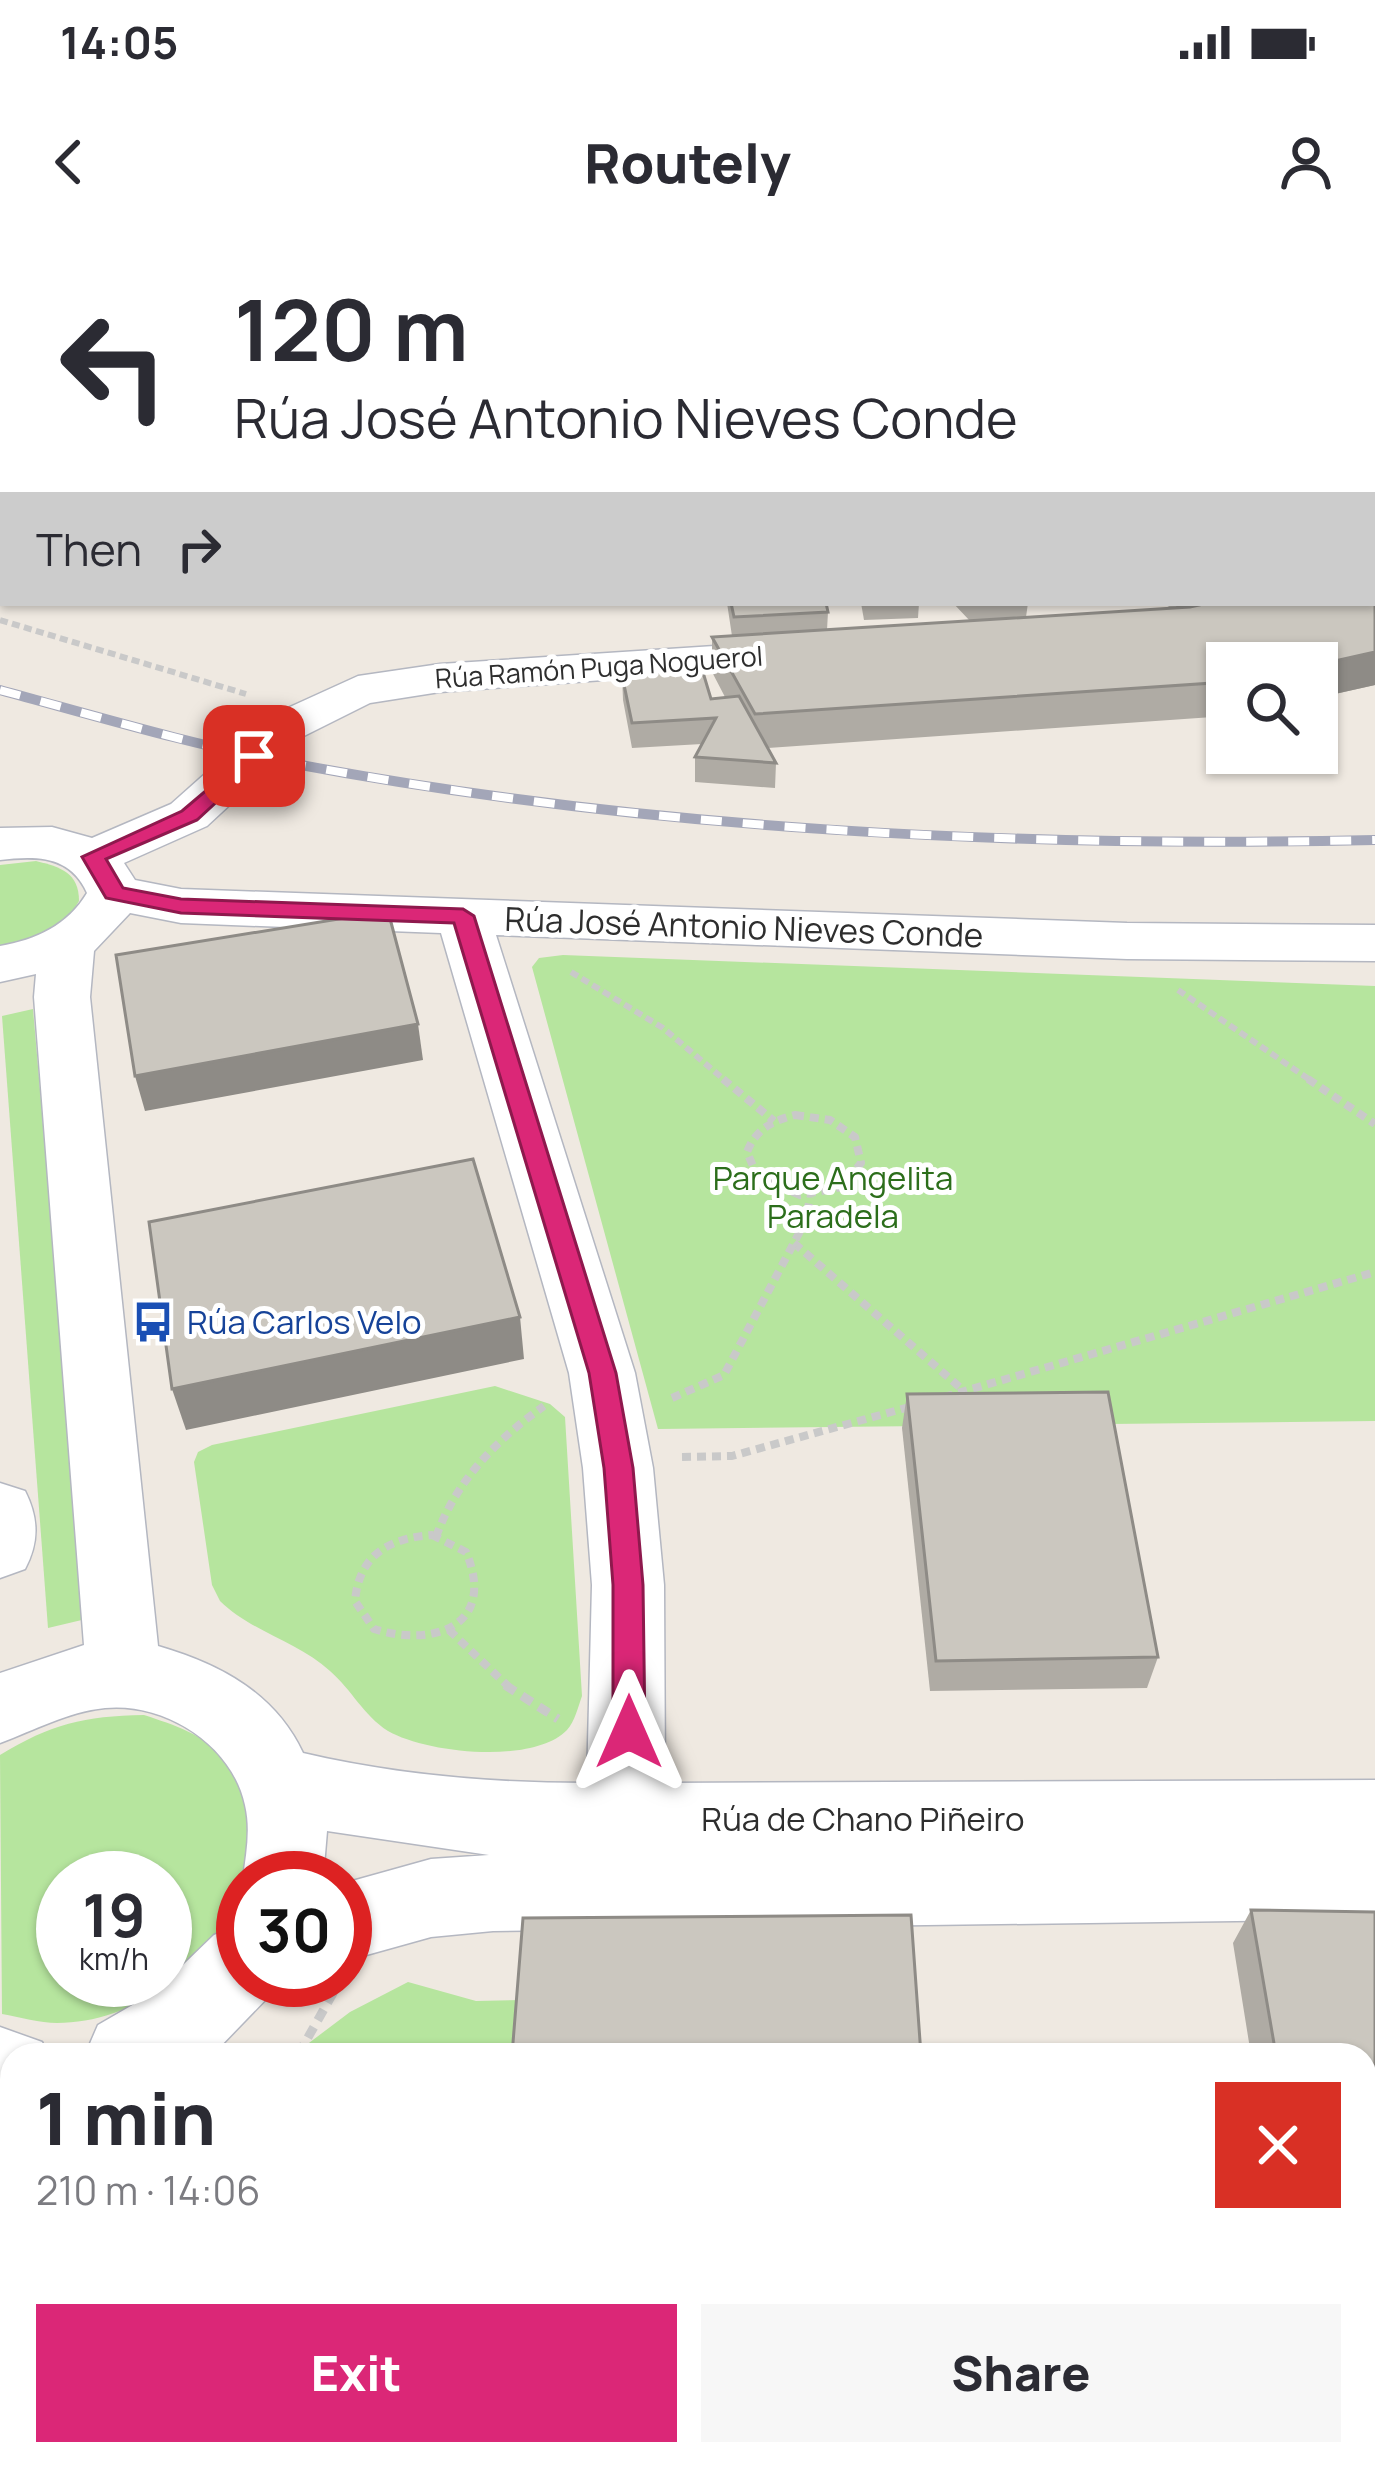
<!DOCTYPE html>
<html lang="en">
<head>
<meta charset="utf-8">
<style>
  body { margin:0; font-family:Manrope,sans-serif; background:#f7f7f7; color:#2b2b33; height:100vh; display:flex; flex-direction:column; font-size:45px; white-space:nowrap }
  * { box-sizing:border-box; margin:0 }
  p { font-size:39px; color:#7c7c81 }
  .icon { flex:none; width:66px; height:66px; fill:none; stroke:currentColor; stroke-width:2; stroke-linecap:round; stroke-linejoin:round }
  .map { position:relative; flex:1; overflow:hidden }
  .sheet { position:absolute; left:0px; top:1803px; width:1377px; height:423px; display:flex; flex-direction:column; background:#fff; border-radius:36px 36px 0 0; box-shadow:0 3px 9px #0004 }
  .sheet>* { flex:none }
  .guide { position:absolute; left:0px; top:0px; width:1377px; height:366px; box-shadow:0 3px 9px #0004; background:#fff; color:#2b2b33; overflow:hidden }
  .controls { position:absolute; left:1206px; top:402px; display:grid; gap:24px }
  .controls a { display:grid; place-items:center; width:132px; height:132px; border-radius:0px; background:#fff; box-shadow:0 3px 9px #0004; font-size:60px }
  .speed { position:absolute; left:36px; top:1611px; display:flex; gap:24px; font-size:60px; font-weight:700; text-align:center }
  .speed>* { display:grid; place-content:center; width:156px; height:156px; border-radius:50%; background:#fff; box-shadow:0 3px 9px #0004; line-height:1 }
  .speed small { font-size:30px; font-weight:400 }
  .speed .limit { border:18px solid #d22; background:#fff; color:#111 }
  .pin { position:absolute; display:grid; place-items:center; width:102px; height:102px; color:#fff; margin:-51px; border-radius:24px; box-shadow:0 6px 18px #0006 }
  .me { position:absolute; width:132px; margin:-66px; rotate:0deg; stroke-linejoin:round; filter:drop-shadow(0 0 9px #0008) }
  .turn { display:flex; align-items:center; gap:42px; height:252px; padding:0 36px; font-size:54px }
  .turn .icon { width:156px; height:156px; stroke-width:2.5 }
  .turn b { display:block; font-size:84px; line-height:102px }
  .then { display:flex; align-items:center; height:114px; padding:0 36px; background:#0003; gap:24px; font-size:45px }
  .round { display:grid; place-items:center; flex:none; width:126px; height:126px; border-radius:0px; background:#f7f7f7 }
  .headline { display:flex; align-items:center; justify-content:space-between; height:204px; padding:0 36px }
  h1 { font-size:72px; font-weight:800; line-height:90px }
  .button { display:flex; gap:24px; margin-top:auto; padding:24px 36px }
  .button a { flex:1; height:138px; border-radius:0px; background:#db2777; color:#fff; font-size:48px; font-weight:800; line-height:138px; text-align:center }
  .button a+a { background:#f7f7f7; color:#2b2b33 }
  .status { display:flex; justify-content:space-between; align-items:center; height:84px; padding:0 60px; background:#fff; direction:ltr }
  .status svg { height:33px; fill:currentColor }
  header { display:flex; justify-content:space-between; align-items:center; height:156px; padding:0 36px; background:#fff; font-size:54px; font-weight:800 }
  .map>svg:first-child { display:block }
  .green { fill:#b6e59e; fill-rule:evenodd }
  .lines { fill:none; stroke-linecap:round; stroke-linejoin:round }
  .minor-casing { stroke:#b4b7c1; stroke-width:3 }
  .path-far2 { stroke:#c9c9c9; stroke-width:6; stroke-dasharray:8 4.5; stroke-linecap:butt }
  .path-far1 { stroke:#c9c9c9; stroke-width:8; stroke-dasharray:9 6; stroke-linecap:butt }
  .path { stroke:#c9c9c9; stroke-width:9; stroke-dasharray:12 8; stroke-linecap:butt }
  .minor { fill:#fff; fill-rule:evenodd }
  .rail-casing { stroke:#a3a6b8; stroke-width:10 }
  .rail { stroke:#fff; stroke-width:8; stroke-dasharray:21; stroke-linecap:butt }
  .wall { fill:#afaba4 }
  .shaded-wall { fill:#8e8b86 }
  .building { fill:#cbc7bf; stroke:#8e8b86; stroke-width:3 }
  .route { fill:#db2777; stroke:#8e194d; stroke-width:3 }
  .labels { text-anchor:middle; stroke-width:10; stroke-linejoin:round; paint-order:stroke }
  .far-street-label { font-size:27px; fill:#2e2e2e; stroke:#fff }
  .street-label { font-size:33px; fill:#2e2e2e; stroke:#fff }
  .park-label { font-size:33px; fill:#2c6e1b; stroke:#fff }
  .transit-label { font-size:33px; fill:#164399; stroke:#fff; text-anchor:start }
</style>
</head>
<body>
<div class="status"><b>14:05</b><svg viewBox="0 0 49 12"><path d="M0 12V9h3v3zM5 12V6h3v6zM10 12V3h3v9zM15 12V0h3v12zM26 1h20v11H26zM47 4h2v5h-2z"/></svg></div>
<header><svg class="icon" aria-label="back" viewBox="0 0 24 24"><path d="M15 5l-7 7 7 7"/></svg>Routely<svg class="icon" aria-label="person" viewBox="0 0 24 24"><circle cx="12" cy="8" r="4"/><path d="M4 21q1-7 8-7t8 7"/></svg></header>
<div class="map">
<svg width="1375" height="2225" viewBox="0 0 1375 2225">
  <rect width="100%" height="100%" fill="#efe9e1"/>
  <g class="green">
    <path d="M36,621C61,627 79,633 79,661C62,691 33,703 0,705V625Z"/>
    <polygon points="563,715 1375,746 1375,1181 658,1189 532,727 539,718"/>
    <polygon points="33,769 86,1379 48,1388 2,776"/>
    <path d="M495,1146L550,1164L565,1177L582,1456C578,1467 575,1481 567,1490C533,1525 426,1513 388,1491C363,1475 352,1450 330,1431C298,1402 250,1391 220,1361L212,1345L194,1222L198,1212L212,1205Z"/>
    <path d="M144,1475C174,1485 204,1494 225,1519C253,1552 257,1592 245,1632C243,1641 244,1651 241,1659C213,1728 132,1783 57,1783C40,1783 20,1777 2,1774L0,1515C51,1484 84,1476 144,1475ZM63,1638H165V1740H63Z"/>
    <polygon points="408,1742 476,1761 524,1760 520,1815 293,1815 350,1772"/>
    <polygon points="12,2168 12,2214 1319,2214 1322,2225 0,2225 0,2185"/>
  </g>
  <g class="lines">
    <g class="minor-casing">
      <g id="minor">
        <polygon points="1018,0 1057,0 1059,3 1020,3"/>
        <path d="M804,400L821,404L827,414L821,424L440,452L370,463L304,496L207,586L124,623L135,640L181,649L1127,683L1375,685V721L1127,719L496,695L635,1133L653,1228L664,1345L665,1543L1375,1540V1679L493,1691L431,1697L345,1721V1643L431,1619L489,1615L327,1591L323,1638H243C246,1614 251,1590 245,1565C232,1504 164,1462 105,1468C67,1472 35,1490 0,1503V1433L84,1405L34,757L36,734L0,742V706C36,700 68,685 87,653C70,615 36,616 0,620V588L52,587L92,598L171,564L270,476L358,436L440,424ZM130,673L181,683L441,693L569,1133L583,1228L592,1345L587,1543C491,1543 397,1535 303,1513C275,1453 220,1424 158,1406L90,757L94,711Z"/>
        <path d="M0,1243L25,1251C39,1279 39,1302 25,1329L0,1338Z"/>
        <polygon points="243,1684 243,1740 278,1740 272,1753 215,1812 85,1815 98,1785 155,1752 214,1695"/>
        <polygon points="0,1787 42,1802 48,1815 12,1815 12,1875 0,1873"/>
        <polygon points="12,1913 12,2021 0,2026 0,1918"/>
      </g>
    </g>
    <g class="path-far2">
      <polyline points="0,380 246,454"/>
      <polyline points="571,732 663,788 727,842"/>
      <polyline points="1178,750 1313,842"/>
    </g>
    <g class="path-far1">
      <polyline points="723,839 774,881"/>
      <polyline points="1308,839 1375,884"/>
      <path d="M795,875L830,880L855,897L861,923L842,947L800,955L758,938L747,912C756,889 772,881 795,875Z"/>
      <polyline points="794,1003 963,1150"/>
      <polyline points="944,1157 1375,1032"/>
      <polyline points="672,1158 724,1135 806,980 810,957"/>
      <polyline points="682,1217 732,1216 913,1166"/>
      <path d="M432,1295L466,1312C497,1385 435,1408 374,1389L355,1361C359,1315 389,1298 432,1295Z"/>
      <path d="M436,1297C456,1241 496,1200 544,1166"/>
      <polyline points="449,1390 510,1448"/>
    </g>
    <g class="path">
      <polyline points="505,1445 558,1479"/>
      <polyline points="298,1815 336,1748"/>
      <polyline points="214,2214 215,2225"/>
      <polyline points="848,2214 906,2225"/>
      <polyline points="1053,2214 1076,2225"/>
      <polyline points="577,2225 648,2214"/>
      <polyline points="989,2225 1011,2214"/>
    </g>
    <use href="#minor" class="minor"/>
    <g class="rail-casing">
      <path id="rail" d="M0,450C96,476 192,505 290,523C647,590 1013,608 1375,600"/>
    </g>
    <use href="#rail" class="rail"/>
  </g>
  <g class="wall">
    <polygon points="727,363 826,363 828,372 827,390 970,381 953,363 1028,363 1026,377 1170,368 1165,363 1374,363 1375,445 1317,458 1317,423 1227,423 1227,476 768,508 776,523 775,548 695,542 695,517 702,504 632,508 623,460 622,435 711,459 725,457 712,432 712,397 732,396"/>
    <polygon points="861,363 919,363 918,378 864,380"/>
    <polygon points="907,1154 1158,1417 1147,1448 930,1451 902,1188"/>
    <polygon points="1251,1670 1375,1672 1375,2129 1365,2129 1365,1815 1251,1815 1233,1703"/>
  </g>
  <g class="shaded-wall">
    <polygon points="1177,363 1229,363 1175,374"/>
    <polygon points="1375,412 1375,445 1317,458 1317,425"/>
    <polygon points="418,784 423,820 145,871 135,836"/>
    <polygon points="520,1077 524,1119 186,1190 172,1149"/>
  </g>
  <g class="building">
    <polygon points="1375,328 1375,412 1317,425 1317,423 1227,423 1227,442 755,474 712,397 1190,367 1208,363 1374,363"/>
    <polygon points="731,363 826,363 828,372 734,377"/>
    <polygon points="702,429 711,459 739,456 776,523 695,517 716,478 632,483 622,435"/>
    <polygon points="388,671 418,784 135,836 116,715"/>
    <polygon points="473,919 520,1077 172,1149 149,982"/>
    <polygon points="1108,1152 1158,1417 936,1421 907,1154"/>
    <polygon points="1251,1670 1375,1672 1375,2108 1365,2108 1365,1815 1276,1815"/>
    <polygon points="911,1675 921,1815 512,1815 523,1678"/>
  </g>
  <polygon class="route" points="254,510 265,516 262,520 197,580 106,619 123,648 181,659 463,669 474,676 616,1133 633,1228 643,1345 645,1492 640,1502 629,1506 618,1502 613,1492 613,1345 604,1228 589,1133 454,683 181,673 106,658 82,617 182,571"/>
  <defs>
    <g id="bus-bare" transform="scale(3.24)"><path d="M-5-6H5V4H4V6H2V4H-2V6H-4V4H-5ZM-3.5-4V0h7V-4ZM-3.5 1.2v1.5H-2V1.2ZM2 1.2v1.5H3.5V1.2Z" fill="#1a4fb4" stroke="#fff" stroke-width="2.5" paint-order="stroke"/></g>
  </defs>
  <g fill-rule="evenodd">
    <use href="#bus-bare" x="153" y="1082"/>
  </g>
  <g class="labels">
    <g class="far-street-label">
      <text transform="translate(599 428) rotate(-4)" y="9">Rúa Ramón Puga Noguerol</text>
    </g>
    <g class="street-label">
      <text transform="translate(744 687) rotate(2)" y="12">Rúa José Antonio Nieves Conde</text>
      <text x="863" y="1591">Rúa de Chano Piñeiro</text>
    </g>
    <g class="park-label">
      <text x="833" y="950">Parque Angelita<tspan x="833" dy="38">Paradela</tspan></text>
    </g>
    <g class="transit-label">
      <text x="187" y="1094">Rúa Carlos Velo</text>
    </g>
  </g>
</svg>
<div class="controls">
<a><svg class="icon" aria-label="search" viewBox="0 0 24 24"><circle cx="10" cy="10" r="6"/><path d="M15 15l6 6"/></svg></a>
</div>
<div class="speed"><div>19<small>km/h</small></div><div class="limit">30</div></div>
<div class="pin" style="left:254px;top:516px;background:#d93025"><svg class="icon" aria-label="arrive" viewBox="0 0 24 24"><path d="M6 21V4h12l-3 4 3 4H6"/></svg></div>
<svg class="me" style="left:629px;top:1492px" viewBox="-20 -20 40 40"><path d="M0-17L14 15 0 8-14 15z" fill="#db2777" stroke="#fff" stroke-width="4"/></svg>
<div class="guide">
<div class="turn"><svg class="icon" aria-label="left" viewBox="0 0 24 24"><path d="M17 20v-9H6M10 6l-5 5 5 5"/></svg><div><b>120 m</b>Rúa José Antonio Nieves Conde</div></div>
<div class="then">Then<svg class="icon" aria-label="right" viewBox="0 0 24 24"><path d="M7 20v-9h11M14 6l5 5-5 5"/></svg></div>
</div>
<section class="sheet">
<div class="headline"><div><h1>1 min</h1><p>210 m · 14:06</p></div><a class="round" style="background:#d93025;color:#fff"><svg class="icon" aria-label="close" viewBox="0 0 24 24"><path d="M6 6l12 12M18 6L6 18"/></svg></a></div>
<div class="button"><a>Exit</a><a>Share</a></div>
</section>
</div>
</body>
</html>
